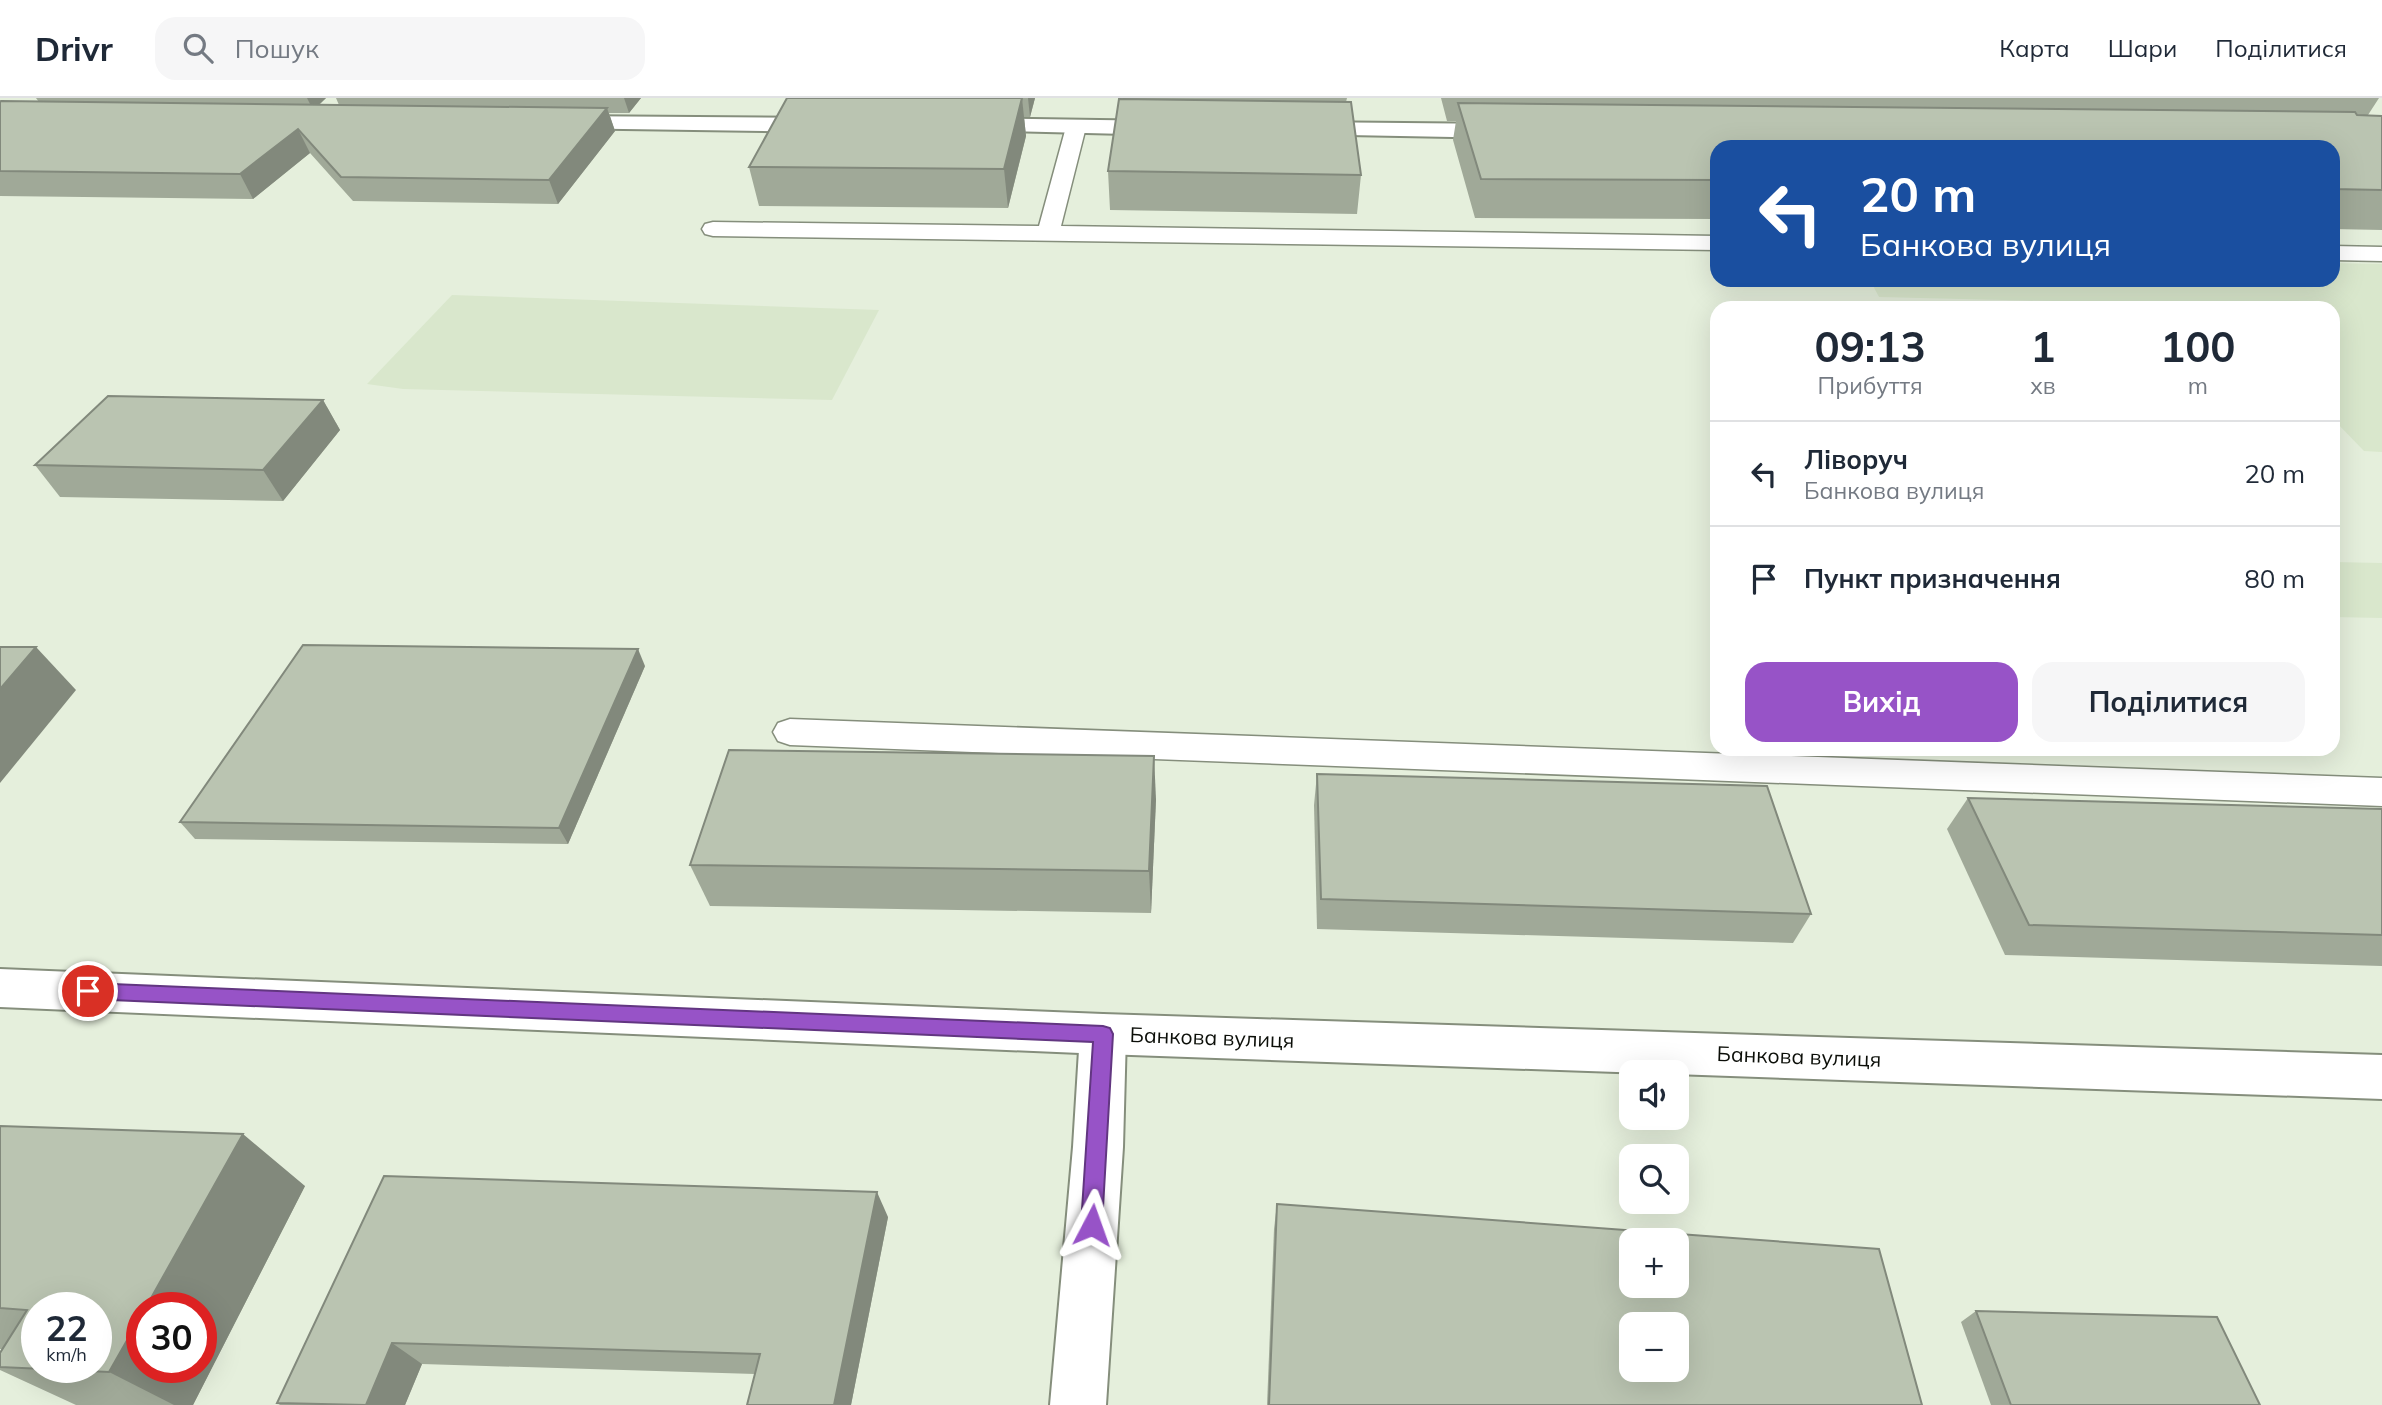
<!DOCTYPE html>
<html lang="uk">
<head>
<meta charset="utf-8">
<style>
  body { margin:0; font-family:Mulish,sans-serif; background:#f6f6f7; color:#1f2937; height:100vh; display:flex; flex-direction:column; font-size:26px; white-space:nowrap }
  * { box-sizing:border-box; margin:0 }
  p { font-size:23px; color:#747a83 }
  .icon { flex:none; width:38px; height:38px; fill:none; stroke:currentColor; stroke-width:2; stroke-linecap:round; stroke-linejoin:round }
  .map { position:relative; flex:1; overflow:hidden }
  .side { position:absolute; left:1710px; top:203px; width:630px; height:455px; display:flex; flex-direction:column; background:#fff; border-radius:21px; box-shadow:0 7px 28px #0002 }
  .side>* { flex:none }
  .banner { position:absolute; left:1710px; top:42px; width:630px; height:147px; border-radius:21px; box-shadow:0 7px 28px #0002; background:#1a4fa0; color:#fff; overflow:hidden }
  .buttons { position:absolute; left:1619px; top:962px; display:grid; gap:14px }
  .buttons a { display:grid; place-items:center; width:70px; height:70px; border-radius:14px; background:#fff; box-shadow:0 7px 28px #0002; font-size:35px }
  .speed { position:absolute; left:21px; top:1194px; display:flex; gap:14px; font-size:35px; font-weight:700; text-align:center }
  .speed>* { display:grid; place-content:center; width:91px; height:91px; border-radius:50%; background:#fff; box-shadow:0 7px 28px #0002; line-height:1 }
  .speed small { font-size:18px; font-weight:400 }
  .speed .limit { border:10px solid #d22; background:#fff; color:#111 }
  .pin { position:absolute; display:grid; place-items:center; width:60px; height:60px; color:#fff; margin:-30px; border:4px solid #fff; border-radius:50%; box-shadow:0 2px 7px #0007 }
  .me { position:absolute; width:77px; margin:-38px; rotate:4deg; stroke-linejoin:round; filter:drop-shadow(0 0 5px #0008) }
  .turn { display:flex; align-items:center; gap:24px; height:147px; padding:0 35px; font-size:32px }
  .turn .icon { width:91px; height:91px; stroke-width:2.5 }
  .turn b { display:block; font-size:49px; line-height:60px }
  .eta { display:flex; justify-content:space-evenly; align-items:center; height:119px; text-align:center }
  .eta b { font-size:42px; font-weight:700; line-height:49px }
  .button { display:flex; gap:14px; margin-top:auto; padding:14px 35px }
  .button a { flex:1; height:80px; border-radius:21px; background:#9753c7; color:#fff; font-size:28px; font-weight:700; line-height:80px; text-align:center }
  .button a+a { background:#f6f6f7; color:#1f2937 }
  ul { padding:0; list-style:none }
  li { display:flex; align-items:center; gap:21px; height:105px; padding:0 35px; border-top:2px solid #e0e1e3 }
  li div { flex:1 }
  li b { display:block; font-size:26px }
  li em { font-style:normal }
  header { display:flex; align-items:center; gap:42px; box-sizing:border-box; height:98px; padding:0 35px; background:#fff; border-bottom:2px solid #e0e1e3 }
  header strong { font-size:33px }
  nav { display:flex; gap:38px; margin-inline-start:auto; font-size:24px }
  .search { width:490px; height:63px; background:#f6f6f7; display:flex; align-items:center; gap:18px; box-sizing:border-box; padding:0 24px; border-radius:21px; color:#747a83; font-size:26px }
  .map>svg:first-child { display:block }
  .built { fill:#d9e7cc }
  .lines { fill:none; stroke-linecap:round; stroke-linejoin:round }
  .lane-casing { stroke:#858e7c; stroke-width:3 }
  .street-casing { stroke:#858e7c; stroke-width:4 }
  .secondary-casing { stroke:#858e7c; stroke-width:4 }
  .lane { fill:#fff; fill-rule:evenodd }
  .street { fill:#fff; fill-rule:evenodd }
  .secondary { fill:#fff; fill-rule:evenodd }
  .wall { fill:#a0a998 }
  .shaded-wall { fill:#82897c }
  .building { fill:#bac4b1; stroke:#82897c; stroke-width:2; fill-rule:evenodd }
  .route { fill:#9753c7; stroke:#623681; stroke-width:2 }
  .labels { text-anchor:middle; stroke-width:5; stroke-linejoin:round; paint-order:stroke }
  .street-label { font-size:21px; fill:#0b0e08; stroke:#fff }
</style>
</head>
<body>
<header>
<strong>Drivr</strong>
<div class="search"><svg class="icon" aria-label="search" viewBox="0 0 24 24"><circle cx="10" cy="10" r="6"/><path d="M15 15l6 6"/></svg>Пошук</div>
<nav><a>Карта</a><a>Шари</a><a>Поділитися</a></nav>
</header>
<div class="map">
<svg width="2382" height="1307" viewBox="0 0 2382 1307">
  <rect width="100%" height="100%" fill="#e5efdc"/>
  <g class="built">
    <polygon points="2333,165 2382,166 2382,354 2364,353 2333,321 2333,210 2224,210 2221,207 1879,199 1870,182 2333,182"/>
    <polygon points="452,197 879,212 832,302 403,291 367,286"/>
    <polygon points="2333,464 2382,465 2382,520 2333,519"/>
  </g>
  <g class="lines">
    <g class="lane-casing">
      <g id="lane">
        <polygon points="1076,23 1083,25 1086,29 1061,128 1717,138 1717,152 713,138 705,136 702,131 705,126 713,124 1039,128 1066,29 1069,25"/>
        <polygon points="2333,148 2382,149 2382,163 2333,162"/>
        <polygon points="790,621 2382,680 2382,708 790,647 778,643 773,634 778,625"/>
      </g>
    </g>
    <g class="street-casing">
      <polygon id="street" points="1103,916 1119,922 1126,936 1123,1049 1106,1307 1050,1307 1073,1049 1080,936 1087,922"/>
    </g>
    <g class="secondary-casing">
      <g id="secondary">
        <polygon points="561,18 826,20 834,22 837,27 834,32 826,34 553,30 550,25 553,20"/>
        <polygon points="974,20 1166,23 1174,25 1177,30 1174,35 1166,37 966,32 963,27 966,22"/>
        <polygon points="1303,24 1505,26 1513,28 1516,33 1513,38 1505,40 1295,36 1292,31 1295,26"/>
        <polygon points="0,871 1103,916 2382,957 2382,1001 1103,956 0,909"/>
      </g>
    </g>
    <use href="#lane" class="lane"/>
    <use href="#street" class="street"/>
    <use href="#secondary" class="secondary"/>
  </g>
  <g class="wall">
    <polygon points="36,0 326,0 319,7 339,7 336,0 641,0 629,15 609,15 615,33 558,106 353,103 310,55 253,101 0,98 0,4 39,4"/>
    <polygon points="787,0 1035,0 1030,19 1024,19 1026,38 1008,110 759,108 749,69"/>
    <polygon points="1123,0 1347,0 1346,4 1361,77 1357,116 1110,112 1108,73"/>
    <polygon points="1441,0 2379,0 2368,17 2382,18 2382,132 2333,131 2333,49 1717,49 1717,121 1475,120 1453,42 1456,23 1447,23"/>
    <polygon points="323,302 340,332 283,403 60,399 35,367"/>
    <polygon points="645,568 568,746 195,741 180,724"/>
    <polygon points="1317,676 1811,816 1793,845 1317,831 1314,707"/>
    <polygon points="1968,700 2382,711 2382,868 2005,857 1947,731"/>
    <polygon points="1156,701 1151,815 710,808 690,767"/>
    <polygon points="0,1028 305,1088 193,1307 76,1307 0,1272 0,1255 3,1251 0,1251"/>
    <polygon points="384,1078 888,1119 851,1307 747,1307 755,1276 422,1266 405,1307 280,1307 277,1305"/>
    <polygon points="1277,1106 1922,1307 1267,1307 1274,1131"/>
    <polygon points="1976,1213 2260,1307 1991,1307 1961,1224"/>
  </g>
  <g class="shaded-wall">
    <polygon points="307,0 326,0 313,12"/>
    <polygon points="624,0 641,0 629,15"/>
    <polygon points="1022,0 1026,38 1008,110 1004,71"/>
    <polygon points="1028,0 1035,0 1030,19"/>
    <polygon points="607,10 615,33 558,106 549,82"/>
    <polygon points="298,31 310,55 253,101 240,76"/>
    <polygon points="323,302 340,332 283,403 263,372"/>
    <polygon points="36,549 76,592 0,685 0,591"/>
    <polygon points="638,551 645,568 568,746 559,730"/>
    <polygon points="1154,658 1156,701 1151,815 1149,773"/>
    <polygon points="243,1036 305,1088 193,1307 174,1307 109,1274 142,1216 142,1269 201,1269 201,1209 146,1209"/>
    <polygon points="877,1094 888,1119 851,1307 834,1307"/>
    <polygon points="392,1245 422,1266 405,1307 366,1307"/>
  </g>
  <g class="building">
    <polygon points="787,0 1022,0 1004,71 749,69"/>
    <polygon points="1119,1 1351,4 1361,77 1108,73"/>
    <polygon points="1,3 607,10 549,82 341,79 298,31 240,76 0,73 0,4"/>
    <polygon points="1458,5 2355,14 2357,17 2382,18 2382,92 2333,91 2333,49 1717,49 1717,82 1481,81"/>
    <polygon points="108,298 323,302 263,372 35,367"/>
    <polygon points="303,547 638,551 559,730 180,724"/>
    <polygon points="0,549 36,549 0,591"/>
    <polygon points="729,652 1154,658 1149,773 690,767"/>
    <polygon points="1317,676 1767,688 1811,816 1321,801"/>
    <polygon points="1968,700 2382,711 2382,837 2029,827"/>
    <path d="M0,1028L243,1036L146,1209H142V1216L109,1274L0,1269V1255L27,1212L0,1210ZM37,1209H96V1269H37Z"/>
    <polygon points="384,1078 877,1094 834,1307 747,1307 760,1256 392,1245 366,1307 277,1305"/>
    <path d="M1277,1106L1879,1151L1922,1307H1269ZM1631,1143H1676V1188H1631ZM1631,1227H1676V1272H1631Z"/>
    <polygon points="1976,1213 2217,1219 2260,1307 2011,1307"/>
  </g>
  <polygon class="route" points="88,885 1103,928 1110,930 1113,936 1102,1127 1099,1134 1092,1137 1084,1134 1081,1127 1093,944 88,901 81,899 79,893 81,888"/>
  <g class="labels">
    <g class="street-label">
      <text transform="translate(1212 940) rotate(2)" y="7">Банкова вулиця</text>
      <text transform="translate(1799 959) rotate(2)" y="7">Банкова вулиця</text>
    </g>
  </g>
</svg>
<div class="buttons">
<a><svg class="icon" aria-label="sound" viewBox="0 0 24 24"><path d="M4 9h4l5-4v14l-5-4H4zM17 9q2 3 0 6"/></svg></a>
<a><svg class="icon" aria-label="search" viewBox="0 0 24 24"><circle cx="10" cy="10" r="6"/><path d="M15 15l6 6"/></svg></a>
<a>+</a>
<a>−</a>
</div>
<div class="speed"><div>22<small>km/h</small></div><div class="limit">30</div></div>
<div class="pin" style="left:88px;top:893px;background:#d93025"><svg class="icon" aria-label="arrive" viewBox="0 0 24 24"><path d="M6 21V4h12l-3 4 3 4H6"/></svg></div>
<svg class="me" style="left:1092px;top:1127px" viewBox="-20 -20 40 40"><path d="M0-17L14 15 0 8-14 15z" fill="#9753c7" stroke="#fff" stroke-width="4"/></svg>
<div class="banner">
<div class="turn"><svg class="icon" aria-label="left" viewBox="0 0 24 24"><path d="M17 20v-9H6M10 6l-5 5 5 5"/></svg><div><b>20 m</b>Банкова вулиця</div></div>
</div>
<section class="side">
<div class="eta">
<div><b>09:13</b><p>Прибуття</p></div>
<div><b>1</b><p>хв</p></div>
<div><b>100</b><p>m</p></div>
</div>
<ul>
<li><svg class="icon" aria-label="left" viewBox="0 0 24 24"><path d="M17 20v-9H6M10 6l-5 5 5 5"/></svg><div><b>Ліворуч</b><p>Банкова вулиця</p></div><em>20 m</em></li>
<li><svg class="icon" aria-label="arrive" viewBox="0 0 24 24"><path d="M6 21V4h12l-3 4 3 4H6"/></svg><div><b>Пункт призначення</b></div><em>80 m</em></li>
</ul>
<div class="button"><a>Вихід</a><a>Поділитися</a></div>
</section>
</div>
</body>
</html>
